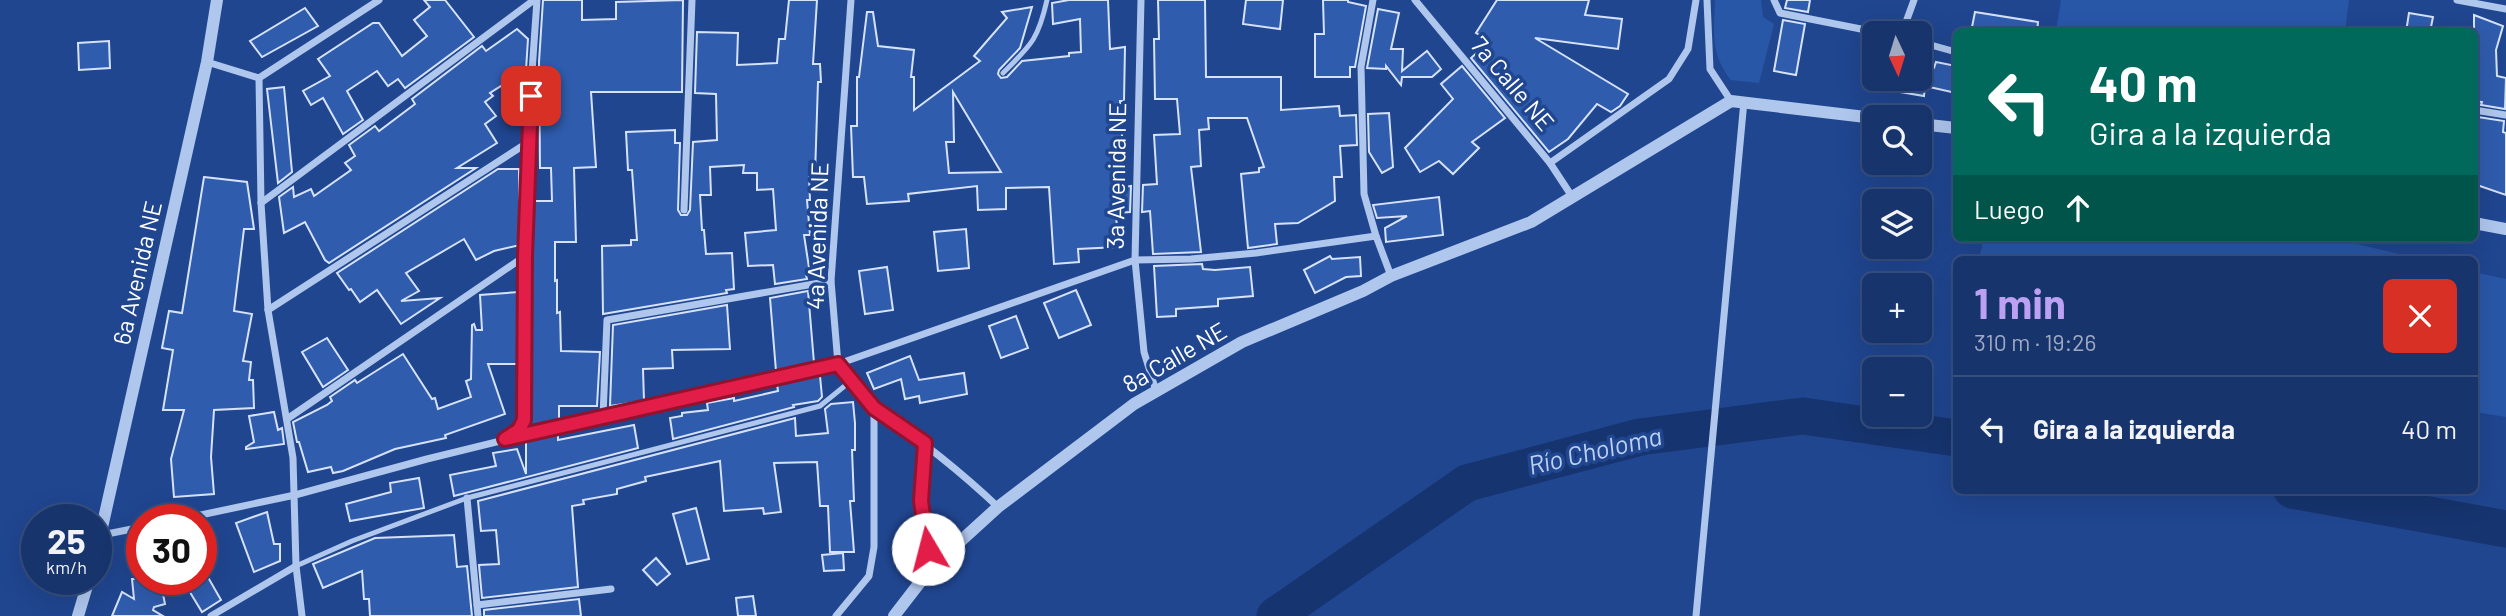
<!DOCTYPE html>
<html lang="es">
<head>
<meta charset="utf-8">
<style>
  body { margin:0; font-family:Barlow,sans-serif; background:#213c72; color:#f1f3f6; height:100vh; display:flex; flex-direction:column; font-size:26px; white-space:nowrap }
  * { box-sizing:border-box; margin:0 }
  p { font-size:23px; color:#9faac2 }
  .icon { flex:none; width:38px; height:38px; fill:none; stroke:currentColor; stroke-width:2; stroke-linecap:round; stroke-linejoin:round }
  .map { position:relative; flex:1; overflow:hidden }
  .panel { position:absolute; left:1953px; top:256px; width:525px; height:238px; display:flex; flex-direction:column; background:#18346c; border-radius:10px; box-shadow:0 7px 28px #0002,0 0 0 2px #364f7f }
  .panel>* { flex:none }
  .hud { position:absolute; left:1953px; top:28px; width:525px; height:214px; border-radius:10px; box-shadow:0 7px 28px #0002,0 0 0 2px #364f7f; background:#00695c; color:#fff; overflow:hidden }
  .needle { width:46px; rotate:176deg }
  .fabs { position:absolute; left:1862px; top:21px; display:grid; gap:14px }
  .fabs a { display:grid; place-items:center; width:70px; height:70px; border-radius:10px; background:#18346c; box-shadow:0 7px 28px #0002,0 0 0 2px #364f7f; font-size:35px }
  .speed { position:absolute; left:21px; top:504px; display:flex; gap:14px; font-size:35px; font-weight:700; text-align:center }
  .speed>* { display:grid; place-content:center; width:91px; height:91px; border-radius:50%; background:#18346c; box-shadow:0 7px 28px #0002,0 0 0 2px #364f7f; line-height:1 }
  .speed small { font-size:18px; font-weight:400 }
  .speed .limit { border:10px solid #d22; background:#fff; color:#111 }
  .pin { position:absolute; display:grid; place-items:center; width:60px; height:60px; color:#fff; margin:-30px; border-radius:14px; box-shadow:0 4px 10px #0006 }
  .me { position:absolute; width:77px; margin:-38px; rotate:352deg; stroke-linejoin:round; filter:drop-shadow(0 0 5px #0008) }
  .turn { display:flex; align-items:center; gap:24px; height:147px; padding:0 21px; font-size:32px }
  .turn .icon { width:91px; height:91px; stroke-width:2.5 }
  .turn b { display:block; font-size:49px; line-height:60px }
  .then { display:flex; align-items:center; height:66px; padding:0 21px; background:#0003; gap:14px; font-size:26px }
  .round { display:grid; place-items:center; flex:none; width:74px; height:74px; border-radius:10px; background:#213c72 }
  .summary { display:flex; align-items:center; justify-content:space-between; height:119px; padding:0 21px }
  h1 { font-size:42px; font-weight:700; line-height:52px; color:#bca0f2 }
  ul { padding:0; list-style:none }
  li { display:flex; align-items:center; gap:21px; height:105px; padding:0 21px; border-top:2px solid #364f7f }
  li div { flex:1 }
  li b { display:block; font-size:26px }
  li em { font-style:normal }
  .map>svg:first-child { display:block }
  .green { fill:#2957a8 }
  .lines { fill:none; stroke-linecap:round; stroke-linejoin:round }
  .river { stroke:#16346f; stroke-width:37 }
  .building { fill:#2f5cad; stroke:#d5e2f9; stroke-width:2; fill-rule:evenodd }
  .service { stroke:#afc6ed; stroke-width:5 }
  .minor { stroke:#afc6ed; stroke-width:7 }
  .tertiary { stroke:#afc6ed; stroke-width:12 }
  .route-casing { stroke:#92132f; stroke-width:18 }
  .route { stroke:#e11d48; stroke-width:12 }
  .labels { text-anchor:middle; stroke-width:7; stroke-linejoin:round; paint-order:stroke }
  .street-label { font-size:24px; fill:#fff; stroke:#204690 }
  .water-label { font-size:26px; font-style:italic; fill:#bcd0f4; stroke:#204690 }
</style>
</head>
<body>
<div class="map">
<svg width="2506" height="616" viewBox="0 0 2506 616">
  <rect width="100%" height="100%" fill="#204690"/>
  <g class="green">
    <path d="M1715,0H1761L1763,17L1774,24L1759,83L1731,80C1710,54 1714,31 1715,0Z"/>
    <polygon points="2061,0 2349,0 2345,31 2056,31"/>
    <polygon points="1984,238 2331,238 2420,259 1979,259"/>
    <polygon points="2474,272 2506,279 2506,417 2475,412"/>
  </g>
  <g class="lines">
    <g class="river">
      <polyline points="2292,490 2506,529"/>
      <polyline points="1275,616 1467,483 1640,437 1803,416 1956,438"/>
    </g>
  </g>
  <g class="building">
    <polygon points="424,0 445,0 474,37 405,88 398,79 388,86 377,71 347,91 363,120 343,134 323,98 311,105 303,91 330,76 318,59 373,23 379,23 402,56 427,36 414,20 430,7"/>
    <polygon points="543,0 582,0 582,20 616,19 616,2 683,0 682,92 591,92 596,167 574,168 576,242 555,242 555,281 557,280 557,313 560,312 561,351 600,352 597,406 559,406 559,421 527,428 530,420 532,201 552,201 551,168 540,168 539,62"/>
    <polygon points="789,0 817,0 813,64 820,64 821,82 818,82 815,175 809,175 810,200 807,200 810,235 804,235 810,274 806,275 807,279 775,284 773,265 748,266 745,233 776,230 773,189 757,190 757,173 743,173 744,165 710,167 711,195 700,195 702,230 704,230 706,254 732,253 734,289 726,290 727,293 603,314 602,246 631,245 631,240 637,240 632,170 628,170 626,132 675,130 675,143 680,143 678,210 681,215 687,215 690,210 693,142 717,140 716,94 695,93 697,32 738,33 737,65 777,63 779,39 785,39"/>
    <path d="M1069,0H1108L1110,49L1125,47L1124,101H1120L1125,187L1131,186L1130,212L1116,213L1118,247L1078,249L1079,262L1054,264L1049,187L1006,188V209L978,210L977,186L908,194L909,201L867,204L864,177H853L851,126H857V77H859L867,12H873L878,46L914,50L911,77H914V110L980,61L974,56L1007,18L1002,12L1032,7L1020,48L999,70L998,74L1001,78L1007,77L1022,61L1069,56V53L1081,52L1080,19L1053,24L1052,3ZM953,92L1001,172L949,173L946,142H954Z"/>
    <polygon points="1158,0 1205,0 1206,77 1281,77 1281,110 1339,106 1340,116 1356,115 1357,145 1340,146 1342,177 1334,177 1335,201 1298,223 1275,224 1277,244 1248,248 1241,174 1259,172 1259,168 1264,167 1247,118 1208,118 1209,129 1199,130 1201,166 1191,167 1201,252 1153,254 1150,211 1142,212 1143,185 1157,184 1154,135 1180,134 1177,99 1155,99 1154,39 1159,39"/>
    <polygon points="1246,0 1283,0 1280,29 1243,24"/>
    <polygon points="1323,0 1348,0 1348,2 1366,6 1355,67 1350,67 1350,77 1315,77 1315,34 1324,34"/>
    <polygon points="1497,0 1589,0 1585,15 1622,19 1618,49 1535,38 1628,94 1620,106 1611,112 1597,104 1568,139 1549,152 1471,58 1490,41 1476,33"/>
    <polygon points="1787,0 1810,0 1808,12 1785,8"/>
    <polygon points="305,8 318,26 262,57 250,41"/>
    <polygon points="1378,9 1399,13 1391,49 1403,49 1402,71 1427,51 1441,69 1432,77 1402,77 1401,85 1386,66 1386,69 1367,68"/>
    <polygon points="1975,12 2038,22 2037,32 1971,32"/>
    <polygon points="2409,13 2433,17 2430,32 2406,32"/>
    <polygon points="2474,15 2503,26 2496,50 2497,76 2506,78 2505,109 2481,105 2482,102 2474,101"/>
    <polygon points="1783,20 1805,24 1796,75 1774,71"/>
    <polygon points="517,29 528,39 526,70 490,93 493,96 485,102 496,116 485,124 497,143 457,168 476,168 329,263 325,260 305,222 284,233 279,197 293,187 294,197 311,189 314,196 351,170 345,163 355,156 349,145 375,126 379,131 415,104 412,99 482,46 486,51"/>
    <polygon points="109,41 110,68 79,70 78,43"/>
    <polygon points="1936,62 1956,66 1956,93 1925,86 1924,96 1876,88 1876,79 1920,79 1920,66 1934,68"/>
    <polygon points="1462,66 1505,118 1472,142 1479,148 1453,174 1439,161 1420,172 1405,148 1453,99 1441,84"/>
    <polygon points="284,87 292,172 278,183 267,89"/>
    <polygon points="1389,113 1393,167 1382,173 1369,152 1368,114"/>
    <polygon points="2478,117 2504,121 2503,132 2506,133 2506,195 2474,184 2474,132"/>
    <polygon points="498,169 519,169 520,245 494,251 476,260 464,239 406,273 419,291 401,301 440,298 401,324 377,290 360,302 351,289 349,290 337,273"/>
    <polygon points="204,177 247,182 254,229 244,229 234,311 252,314 243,361 251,362 249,380 253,380 254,408 214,410 211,457 214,494 174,497 171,459 184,410 163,410 173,350 162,348 169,311 182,313"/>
    <polygon points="1439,197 1443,235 1386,242 1385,228 1407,216 1377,218 1373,205"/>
    <polygon points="966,229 969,268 938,271 934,232"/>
    <polygon points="1330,256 1332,259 1360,257 1361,276 1346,277 1315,293 1304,270"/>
    <polygon points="1202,264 1203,269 1215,270 1250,267 1253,296 1218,299 1218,306 1176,309 1176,316 1157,317 1154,266"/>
    <polygon points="887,267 893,310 865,314 859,271"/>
    <polygon points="1076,290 1091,325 1059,338 1044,303"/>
    <polygon points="808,291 814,363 776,371 770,298"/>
    <polygon points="519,292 518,364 488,364 505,414 445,435 446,438 395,449 343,471 333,473 331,467 308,472 299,442 297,442 293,422 327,405 332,401 330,397 355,380 357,383 403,354 432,399 435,398 438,409 471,397 466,381 471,379 472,325 474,324 476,330 482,330 480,295"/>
    <polygon points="727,305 730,349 672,350 673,368 643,369 644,401 610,406 613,325"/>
    <polygon points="1016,316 1028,348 1001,358 989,326"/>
    <polygon points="327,338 348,370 323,387 302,352"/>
    <polygon points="910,356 919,380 964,373 967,394 920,403 919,396 905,399 901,379 874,389 867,373"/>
    <polygon points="815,375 820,376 822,397 818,401 793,405 794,407 673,439 670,418 682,416 682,413 708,410 707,403 734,398 734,401 778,391 777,384"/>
    <polygon points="853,402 855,423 855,450 852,450 854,501 850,501 854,552 830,552 828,506 820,506 817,462 774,463 781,512 764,514 763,508 724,511 720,461 645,477 646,481 617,489 617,494 583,500 584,504 572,506 578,587 482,598 479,565 499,564 496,530 481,531 478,501 795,418 796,436 828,433 825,409 831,404"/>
    <polygon points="274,412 278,430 282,428 284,444 246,449 246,447 254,442 249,416"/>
    <polygon points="634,425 638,448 454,496 450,475 496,466 493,453 517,449 526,474 526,441 558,433 558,440"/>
    <polygon points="419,478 424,508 350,521 346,504 391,492 390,483"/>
    <polygon points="696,508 709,559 687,564 673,514"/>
    <polygon points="267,512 274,544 280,544 280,561 254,572 236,523"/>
    <polygon points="454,535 457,567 467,566 472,616 370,616 369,599 364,599 362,571 323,588 313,564 375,538"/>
    <polygon points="843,553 844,570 824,571 822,555"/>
    <polygon points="656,558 670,574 657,585 643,570"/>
    <polygon points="132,579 160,579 165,604 154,607 153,610 163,616 112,616 122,592 134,599"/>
    <polygon points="182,579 209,579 221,600 202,612"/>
    <polygon points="753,596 756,616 738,616 736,598"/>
    <polygon points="579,599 581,616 484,616 484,610"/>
  </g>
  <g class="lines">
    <g class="service">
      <path d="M1003,73C1031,45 1038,40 1047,0"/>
      <polyline points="296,566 352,541 467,498 820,406 852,380"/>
    </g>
    <g class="minor">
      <polyline points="1141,0 1135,260 1144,352 1156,391"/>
      <polyline points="1373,0 1361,67 1364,194 1376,236"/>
      <polyline points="1415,0 1550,163 1573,198"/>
      <polyline points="1707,0 1710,69 1731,101"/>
      <polyline points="1774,0 1780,13 1881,33"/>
      <polyline points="2457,0 2506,9"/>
      <polyline points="1902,33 1914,0"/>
      <polyline points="1920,42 1956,52"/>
      <polyline points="207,62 259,78 379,0"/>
      <polyline points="259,78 261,203 268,310 293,458 296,566 302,616"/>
      <polyline points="2474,110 2506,115"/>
      <polyline points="1550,163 1669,79 1688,49 1696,0"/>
      <polyline points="261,203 534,0"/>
      <polyline points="684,210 692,0"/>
      <polyline points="268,310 527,143"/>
      <path d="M874,408C918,438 959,470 998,507"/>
      <polyline points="603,416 607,320 831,281"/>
      <polyline points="287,419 525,256"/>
      <polyline points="509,437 519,430 524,420 527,143 537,0"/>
      <polyline points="925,443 921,501 931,567"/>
      <polyline points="467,498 478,616"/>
      <polyline points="177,520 295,495 427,459 603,416 838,364 1135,260 1191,259 1256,253 1376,236 1391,276"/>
      <polyline points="102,535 142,527"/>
      <polyline points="477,605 611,589"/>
      <polyline points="211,616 296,566"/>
      <polyline points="836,616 869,576 874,547 874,408 838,364 831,281 851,0"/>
      <polyline points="1696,616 1744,101"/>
    </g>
    <g class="tertiary">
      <polyline points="1920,124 1956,128"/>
      <polyline points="2474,223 2506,229"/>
      <polyline points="96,554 207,62 217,0"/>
      <polyline points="78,616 89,579"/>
      <polyline points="894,616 931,568 998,507 1134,404 1242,342 1363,291 1391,276 1531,222 1731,101 1874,118"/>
    </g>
  </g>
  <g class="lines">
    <g class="route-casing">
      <polyline id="route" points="531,96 525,256 524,420 519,430 505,439 838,364 874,408 925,443 921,501 928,549"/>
    </g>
    <use href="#route" class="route"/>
  </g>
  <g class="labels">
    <g class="street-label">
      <text transform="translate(1512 84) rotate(50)" y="8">7a Calle NE</text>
      <text transform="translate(1117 176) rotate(-89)" y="8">3a Avenida NE</text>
      <text transform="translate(818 236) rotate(-88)" y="8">4a Avenida NE</text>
      <text transform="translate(138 273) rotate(-77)" y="8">6a Avenida NE</text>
      <text transform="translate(1175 358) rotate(-30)" y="8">8a Calle NE</text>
    </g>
    <g class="water-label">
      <text transform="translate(1595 451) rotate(-13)" y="9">Río Choloma</text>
    </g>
  </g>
</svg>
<div class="fabs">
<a><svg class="needle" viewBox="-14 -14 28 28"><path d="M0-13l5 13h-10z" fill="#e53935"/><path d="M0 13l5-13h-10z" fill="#9faac2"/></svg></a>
<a><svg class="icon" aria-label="search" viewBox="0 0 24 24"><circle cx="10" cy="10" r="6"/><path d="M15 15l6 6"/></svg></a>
<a><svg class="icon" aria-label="layers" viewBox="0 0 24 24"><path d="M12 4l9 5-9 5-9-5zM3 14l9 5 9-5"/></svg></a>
<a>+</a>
<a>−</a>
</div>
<div class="speed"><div>25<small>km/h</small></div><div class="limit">30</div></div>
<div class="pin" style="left:531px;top:96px;background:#d93025"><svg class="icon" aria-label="arrive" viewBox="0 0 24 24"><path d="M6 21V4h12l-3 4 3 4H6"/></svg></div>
<svg class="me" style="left:928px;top:549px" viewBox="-20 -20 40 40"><circle r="19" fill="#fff"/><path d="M0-13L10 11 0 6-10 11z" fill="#e11d48"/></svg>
<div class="hud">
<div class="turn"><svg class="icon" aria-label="left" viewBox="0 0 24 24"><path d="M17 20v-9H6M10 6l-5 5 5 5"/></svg><div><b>40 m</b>Gira a la izquierda</div></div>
<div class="then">Luego<svg class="icon" aria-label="ahead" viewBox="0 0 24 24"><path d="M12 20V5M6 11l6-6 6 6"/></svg></div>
</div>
<section class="panel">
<div class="summary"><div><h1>1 min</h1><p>310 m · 19:26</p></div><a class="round" style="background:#d93025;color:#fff"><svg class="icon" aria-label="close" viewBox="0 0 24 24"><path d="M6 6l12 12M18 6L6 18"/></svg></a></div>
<ul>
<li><svg class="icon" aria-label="left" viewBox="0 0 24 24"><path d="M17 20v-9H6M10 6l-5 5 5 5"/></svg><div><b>Gira a la izquierda</b></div><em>40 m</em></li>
</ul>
</section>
</div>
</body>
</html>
